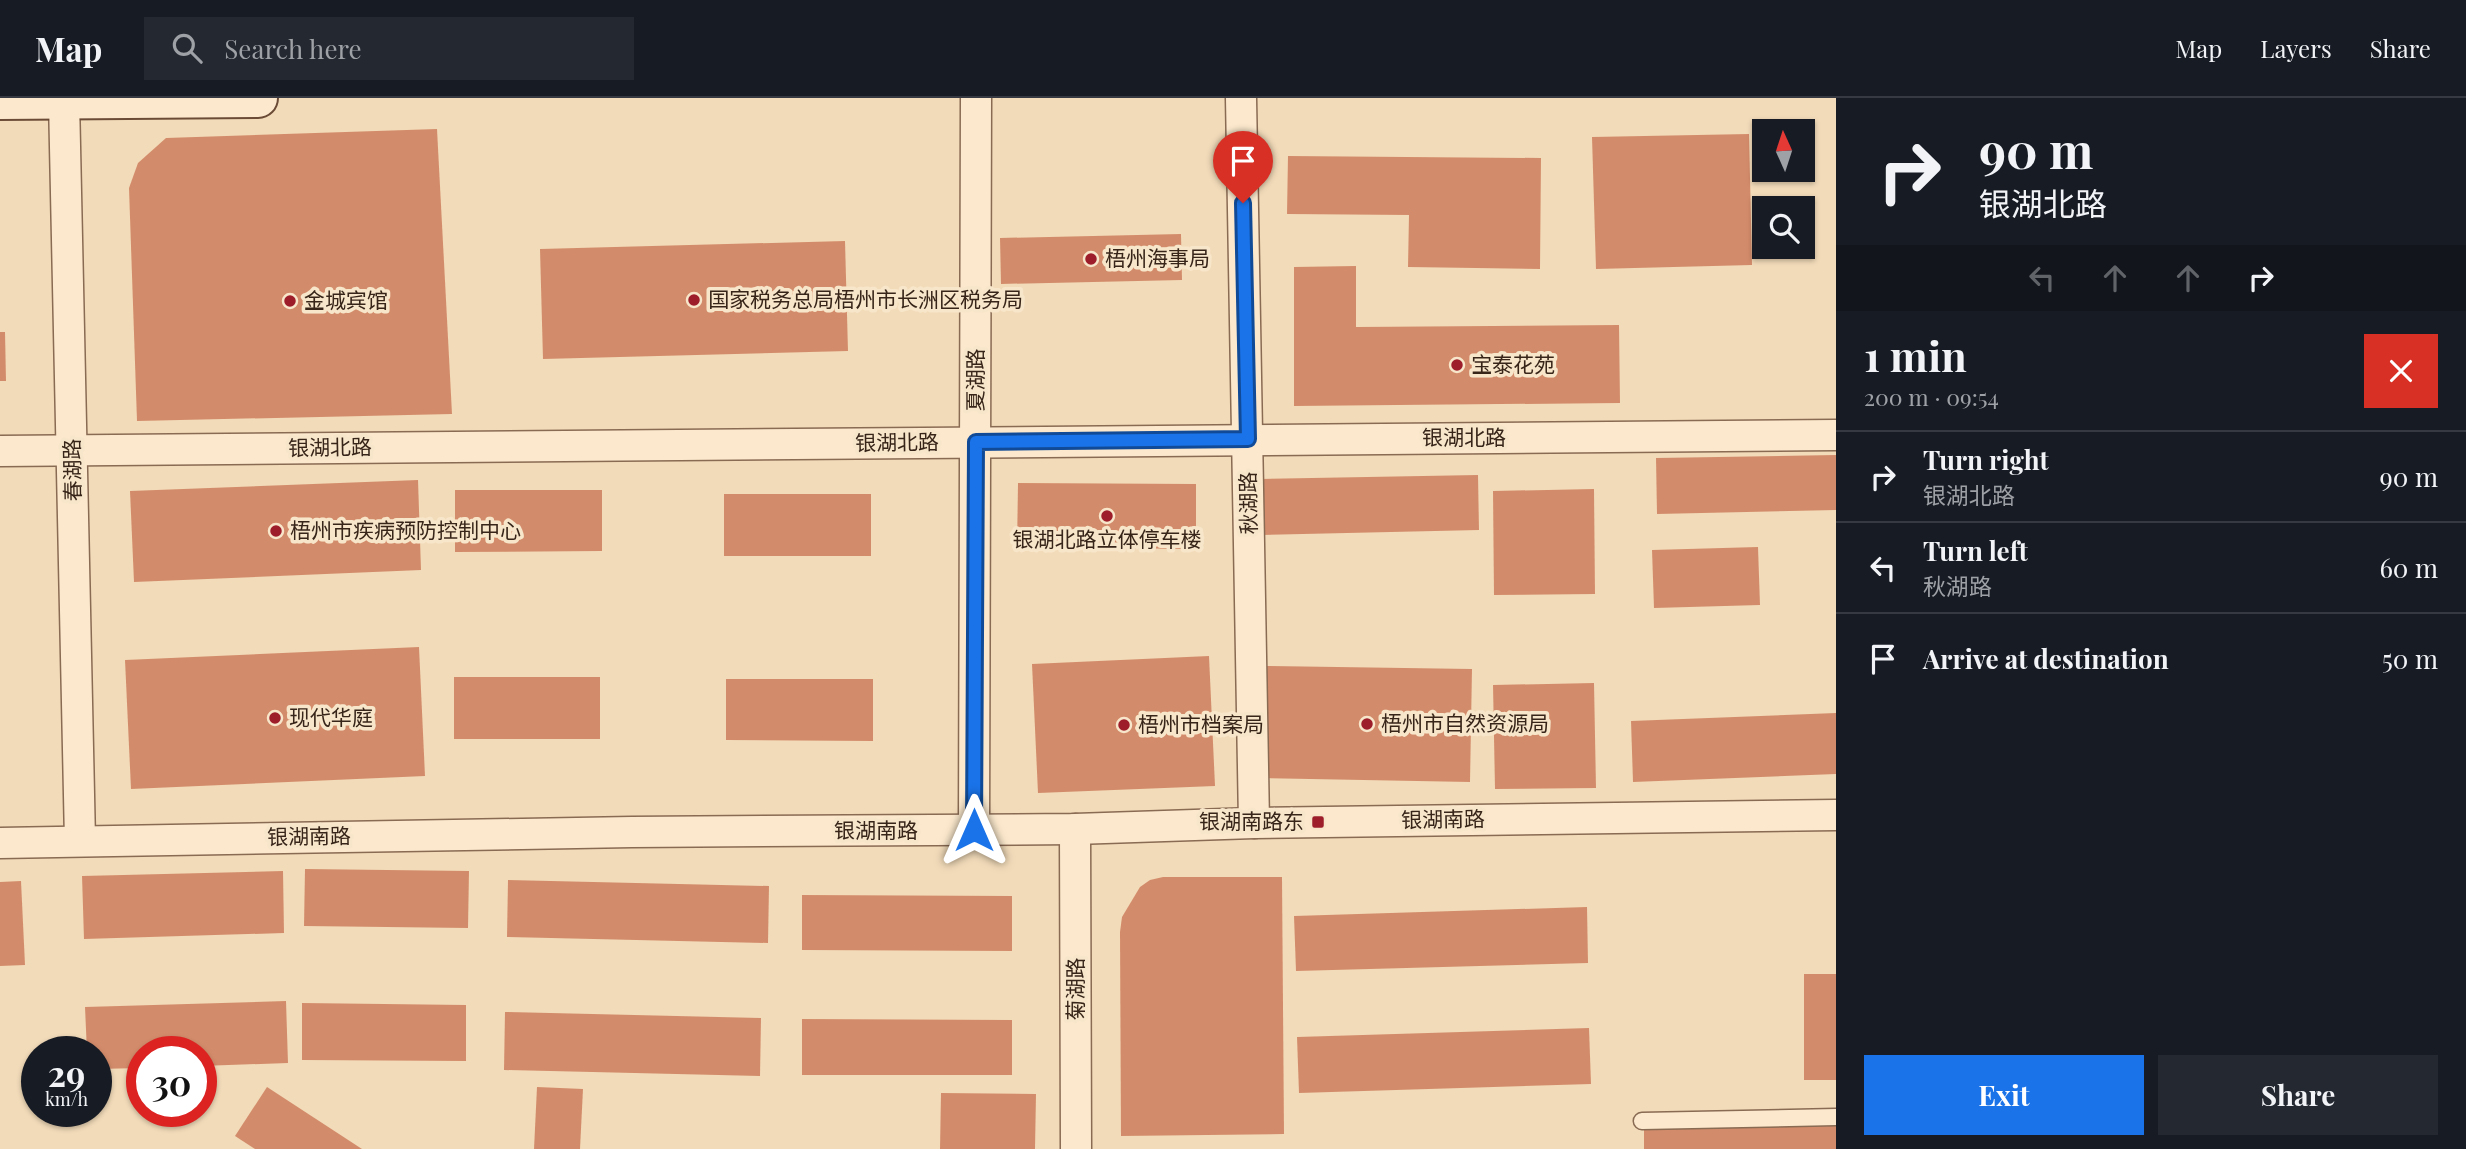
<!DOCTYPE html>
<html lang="en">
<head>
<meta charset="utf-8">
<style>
  body { margin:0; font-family:"Playfair Display","Noto Sans SC",serif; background:#242831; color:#f1f3f6; height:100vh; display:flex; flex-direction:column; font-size:26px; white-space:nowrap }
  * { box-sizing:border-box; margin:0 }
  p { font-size:23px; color:#9ea1a6 }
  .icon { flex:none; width:38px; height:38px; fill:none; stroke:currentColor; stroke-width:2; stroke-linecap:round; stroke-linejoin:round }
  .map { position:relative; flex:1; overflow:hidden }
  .details { display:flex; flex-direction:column; background:#171b24; width:630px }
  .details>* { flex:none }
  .banner { background:#171b24; color:#f1f3f6; overflow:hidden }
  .needle { width:46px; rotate:357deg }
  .buttons { position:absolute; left:1752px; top:21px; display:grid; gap:14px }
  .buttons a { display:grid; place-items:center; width:63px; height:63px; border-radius:0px; background:#171b24; box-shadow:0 2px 5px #0004; font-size:35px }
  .speed { position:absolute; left:21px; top:938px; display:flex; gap:14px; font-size:35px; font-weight:700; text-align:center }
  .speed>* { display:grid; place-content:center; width:91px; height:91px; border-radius:50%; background:#171b24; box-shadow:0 2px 5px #0004; line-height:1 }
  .speed small { font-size:18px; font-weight:400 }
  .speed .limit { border:10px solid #d22; background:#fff; color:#111 }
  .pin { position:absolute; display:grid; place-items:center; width:60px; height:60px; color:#fff; margin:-72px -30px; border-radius:50% 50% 50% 0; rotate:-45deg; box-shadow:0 0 7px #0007 }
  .pin .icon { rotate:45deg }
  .me { position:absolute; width:77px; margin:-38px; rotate:0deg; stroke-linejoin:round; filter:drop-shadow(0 0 5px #0008) }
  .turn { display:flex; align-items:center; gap:24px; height:147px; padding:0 28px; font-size:32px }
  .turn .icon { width:91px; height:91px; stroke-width:2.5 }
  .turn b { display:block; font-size:49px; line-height:60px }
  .lanes { display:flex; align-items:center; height:66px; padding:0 28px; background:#0003; justify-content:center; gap:35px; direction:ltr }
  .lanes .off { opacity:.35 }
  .round { display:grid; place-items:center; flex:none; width:74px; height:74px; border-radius:0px; background:#242831 }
  .head { display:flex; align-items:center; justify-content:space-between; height:119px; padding:0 28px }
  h1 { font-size:42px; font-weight:700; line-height:52px }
  .action { display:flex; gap:14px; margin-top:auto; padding:14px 28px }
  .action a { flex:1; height:80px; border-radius:0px; background:#1a73e8; color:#fff; font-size:28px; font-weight:700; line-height:80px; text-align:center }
  .action a+a { background:#242831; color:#f1f3f6 }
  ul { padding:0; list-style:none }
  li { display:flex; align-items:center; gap:21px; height:91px; padding:0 28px; border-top:2px solid #363941 }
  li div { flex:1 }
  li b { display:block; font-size:26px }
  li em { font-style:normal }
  header { display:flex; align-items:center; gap:42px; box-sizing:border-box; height:98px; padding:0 35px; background:#171b24; border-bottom:2px solid #363941 }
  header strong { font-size:33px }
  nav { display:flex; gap:38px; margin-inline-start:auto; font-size:24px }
  .search { width:490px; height:63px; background:#242831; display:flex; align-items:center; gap:18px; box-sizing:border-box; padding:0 24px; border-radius:0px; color:#9ea1a6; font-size:26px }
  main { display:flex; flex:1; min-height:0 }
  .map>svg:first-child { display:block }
  .building { fill:#d38c6b }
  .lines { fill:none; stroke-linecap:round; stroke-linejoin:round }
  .lane-casing { stroke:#896a53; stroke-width:19 }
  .street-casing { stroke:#896a53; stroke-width:33 }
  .secondary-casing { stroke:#6b4b36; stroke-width:42 }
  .lane { stroke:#fce9cd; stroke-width:16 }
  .street { stroke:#fce9cd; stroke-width:30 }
  .secondary { stroke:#fce9cd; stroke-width:38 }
  .route-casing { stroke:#114b97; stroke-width:18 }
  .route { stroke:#1a73e8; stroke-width:12 }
  .poi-dot { fill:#9d1d2b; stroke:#f8e6ca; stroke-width:2.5 }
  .labels { text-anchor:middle; stroke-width:7; stroke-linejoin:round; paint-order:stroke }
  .poi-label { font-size:21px; fill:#372519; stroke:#f8e6ca; text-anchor:start }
  .street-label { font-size:21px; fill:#372519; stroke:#f8e6ca }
</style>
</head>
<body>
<header>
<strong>Map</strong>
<div class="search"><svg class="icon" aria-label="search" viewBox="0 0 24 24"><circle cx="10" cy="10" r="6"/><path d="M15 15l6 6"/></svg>Search here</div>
<nav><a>Map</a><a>Layers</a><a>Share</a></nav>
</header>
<main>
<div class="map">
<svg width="1836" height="1051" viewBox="0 0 1836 1051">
  <rect width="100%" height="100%" fill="#f2dbb9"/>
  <g class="building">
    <polygon points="437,31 452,316 137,323 129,90 138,65 166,40"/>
    <polygon points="1749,36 1752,167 1596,171 1592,39"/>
    <polygon points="1288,58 1541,60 1540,171 1408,169 1409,117 1287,116"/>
    <polygon points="1181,136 1182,182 1001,186 1000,140"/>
    <polygon points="845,143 848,253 543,261 540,151"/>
    <polygon points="1356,168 1356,229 1619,227 1620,305 1294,308 1294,169"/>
    <polygon points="0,234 5,234 6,283 0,283"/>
    <polygon points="1836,357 1836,412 1657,416 1656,360"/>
    <polygon points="1478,377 1479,432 1261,437 1260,381"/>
    <polygon points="418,382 421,472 134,484 130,393"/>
    <polygon points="1018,385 1196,386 1196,451 1017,449"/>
    <polygon points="1594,391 1595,496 1494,497 1493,393"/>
    <polygon points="455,392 602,392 602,453 455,454"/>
    <rect x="724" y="396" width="147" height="62"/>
    <polygon points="1758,449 1760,507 1654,510 1652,452"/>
    <polygon points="419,549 425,678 131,691 125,562"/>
    <polygon points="1209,558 1215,688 1038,695 1032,566"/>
    <polygon points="1265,568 1472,571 1470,684 1263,680"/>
    <rect x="454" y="579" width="146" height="62"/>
    <polygon points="726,581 873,581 873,643 726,642"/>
    <polygon points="1594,585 1596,690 1495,691 1493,587"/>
    <polygon points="1836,615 1836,676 1633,684 1631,623"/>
    <polygon points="305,771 469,773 468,830 304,828"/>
    <polygon points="283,773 284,835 84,841 82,778"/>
    <polygon points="1163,779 1282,779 1284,1036 1121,1038 1120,834 1122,819 1140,789 1150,782"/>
    <polygon points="508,782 769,788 768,845 507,839"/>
    <polygon points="21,783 25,867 0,868 0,784"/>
    <polygon points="802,797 1012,798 1012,853 802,852"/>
    <polygon points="1587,809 1588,865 1296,873 1294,818"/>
    <rect x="1804" y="876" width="32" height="106"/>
    <polygon points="286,903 288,965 201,968 201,954 142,954 142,970 96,971 96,954 87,954 85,909"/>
    <polygon points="302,905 466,907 466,963 302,962"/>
    <polygon points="505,914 761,920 760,978 504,972"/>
    <polygon points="802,921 1012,922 1012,977 802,977"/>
    <polygon points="1589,930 1591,986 1299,995 1297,939"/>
    <polygon points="267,989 362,1051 255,1051 235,1038"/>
    <polygon points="537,989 583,991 580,1051 534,1051"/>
    <polygon points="941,995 1036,996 1035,1051 940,1051"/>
    <polygon points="1836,1028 1836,1051 1644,1051 1644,1029"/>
  </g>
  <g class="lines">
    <g class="lane-casing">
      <polyline id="lane" points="1642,1023 1836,1019"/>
    </g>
    <g class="street-casing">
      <g id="street">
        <polyline points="1241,0 1254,725"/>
        <polyline points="64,2 80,743"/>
        <polyline points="0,353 1836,337"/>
        <polyline points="1075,731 1076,1051"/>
        <polyline points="974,732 976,0"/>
        <polyline points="0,745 632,734 1075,731 1254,725 1836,717"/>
      </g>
    </g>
    <g class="secondary-casing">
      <polyline id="secondary" points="0,2 258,0"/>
    </g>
    <use href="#lane" class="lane"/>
    <use href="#street" class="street"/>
    <use href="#secondary" class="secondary"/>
  </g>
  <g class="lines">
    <g class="route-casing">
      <polyline id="route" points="974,732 976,344 1248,341 1243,105"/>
    </g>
    <use href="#route" class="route"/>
  </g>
  <g class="poi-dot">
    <circle cx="1091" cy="161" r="7"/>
    <circle cx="694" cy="202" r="7"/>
    <circle cx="290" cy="203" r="7"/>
    <circle cx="1457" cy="267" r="7"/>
    <circle cx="1107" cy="418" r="7"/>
    <circle cx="276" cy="433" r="7"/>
    <circle cx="275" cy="620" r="7"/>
    <circle cx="1367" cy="626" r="7"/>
    <circle cx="1124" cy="627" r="7"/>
    <rect x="1311" y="717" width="14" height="14" rx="3.5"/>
  </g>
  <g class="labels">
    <g class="poi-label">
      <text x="1105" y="168">梧州海事局</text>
      <text x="708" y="209">国家税务总局梧州市长洲区税务局</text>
      <text x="304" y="210">金城宾馆</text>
      <text x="1471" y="274">宝泰花苑</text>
      <text x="290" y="440">梧州市疾病预防控制中心</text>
      <text x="1107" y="449" text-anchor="middle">银湖北路立体停车楼</text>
      <text x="289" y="627">现代华庭</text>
      <text x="1381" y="633">梧州市自然资源局</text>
      <text x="1138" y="634">梧州市档案局</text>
      <text x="1304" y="731" text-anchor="end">银湖南路东</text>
    </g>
    <g class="street-label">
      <text transform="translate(976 282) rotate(-90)" y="7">夏湖路</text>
      <text x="1464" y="347">银湖北路</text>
      <text transform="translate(897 345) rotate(-1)" y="7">银湖北路</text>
      <text transform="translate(330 350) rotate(-1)" y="7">银湖北路</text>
      <text transform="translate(73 372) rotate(-91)" y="7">春湖路</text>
      <text transform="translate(1249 405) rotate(-91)" y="7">秋湖路</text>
      <text transform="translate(1443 722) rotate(-1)" y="7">银湖南路</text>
      <text x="876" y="740">银湖南路</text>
      <text transform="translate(309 739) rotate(-1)" y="7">银湖南路</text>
      <text transform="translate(1076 891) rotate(-90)" y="7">菊湖路</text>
    </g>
  </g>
</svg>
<div class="buttons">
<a><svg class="needle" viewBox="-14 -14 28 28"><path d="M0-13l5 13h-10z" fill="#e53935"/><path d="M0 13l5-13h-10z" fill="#9ea1a6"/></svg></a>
<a><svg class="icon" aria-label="search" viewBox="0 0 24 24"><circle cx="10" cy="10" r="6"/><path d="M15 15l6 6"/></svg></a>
</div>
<div class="speed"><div>29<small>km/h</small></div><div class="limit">30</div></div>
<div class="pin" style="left:1243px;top:105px;background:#d93025"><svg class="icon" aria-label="arrive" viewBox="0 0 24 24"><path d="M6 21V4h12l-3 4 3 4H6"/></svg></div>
<svg class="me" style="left:974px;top:732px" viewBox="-20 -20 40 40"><path d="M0-17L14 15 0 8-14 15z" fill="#1a73e8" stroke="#fff" stroke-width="4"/></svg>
</div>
<section class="details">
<div class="banner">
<div class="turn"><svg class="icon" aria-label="right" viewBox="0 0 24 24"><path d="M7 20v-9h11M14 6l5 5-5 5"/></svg><div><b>90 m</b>银湖北路</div></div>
<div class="lanes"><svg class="icon off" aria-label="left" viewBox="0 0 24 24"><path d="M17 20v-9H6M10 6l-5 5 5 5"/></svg><svg class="icon off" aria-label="ahead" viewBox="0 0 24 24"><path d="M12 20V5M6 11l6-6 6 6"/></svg><svg class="icon off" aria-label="ahead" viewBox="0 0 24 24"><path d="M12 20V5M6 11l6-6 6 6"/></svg><svg class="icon" aria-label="right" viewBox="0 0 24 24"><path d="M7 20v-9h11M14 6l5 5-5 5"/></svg></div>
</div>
<div class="head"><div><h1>1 min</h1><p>200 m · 09:54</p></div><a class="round" style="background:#d93025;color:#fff"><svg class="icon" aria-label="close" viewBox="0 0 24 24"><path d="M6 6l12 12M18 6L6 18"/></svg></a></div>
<ul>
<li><svg class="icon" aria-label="right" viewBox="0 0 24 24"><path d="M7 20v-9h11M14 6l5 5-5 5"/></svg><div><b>Turn right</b><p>银湖北路</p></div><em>90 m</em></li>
<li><svg class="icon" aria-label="left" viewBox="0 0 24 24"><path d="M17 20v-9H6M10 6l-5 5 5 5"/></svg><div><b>Turn left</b><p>秋湖路</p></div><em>60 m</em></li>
<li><svg class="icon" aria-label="arrive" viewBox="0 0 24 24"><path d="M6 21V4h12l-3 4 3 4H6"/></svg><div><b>Arrive at destination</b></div><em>50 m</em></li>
</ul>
<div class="action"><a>Exit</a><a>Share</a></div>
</section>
</main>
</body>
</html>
